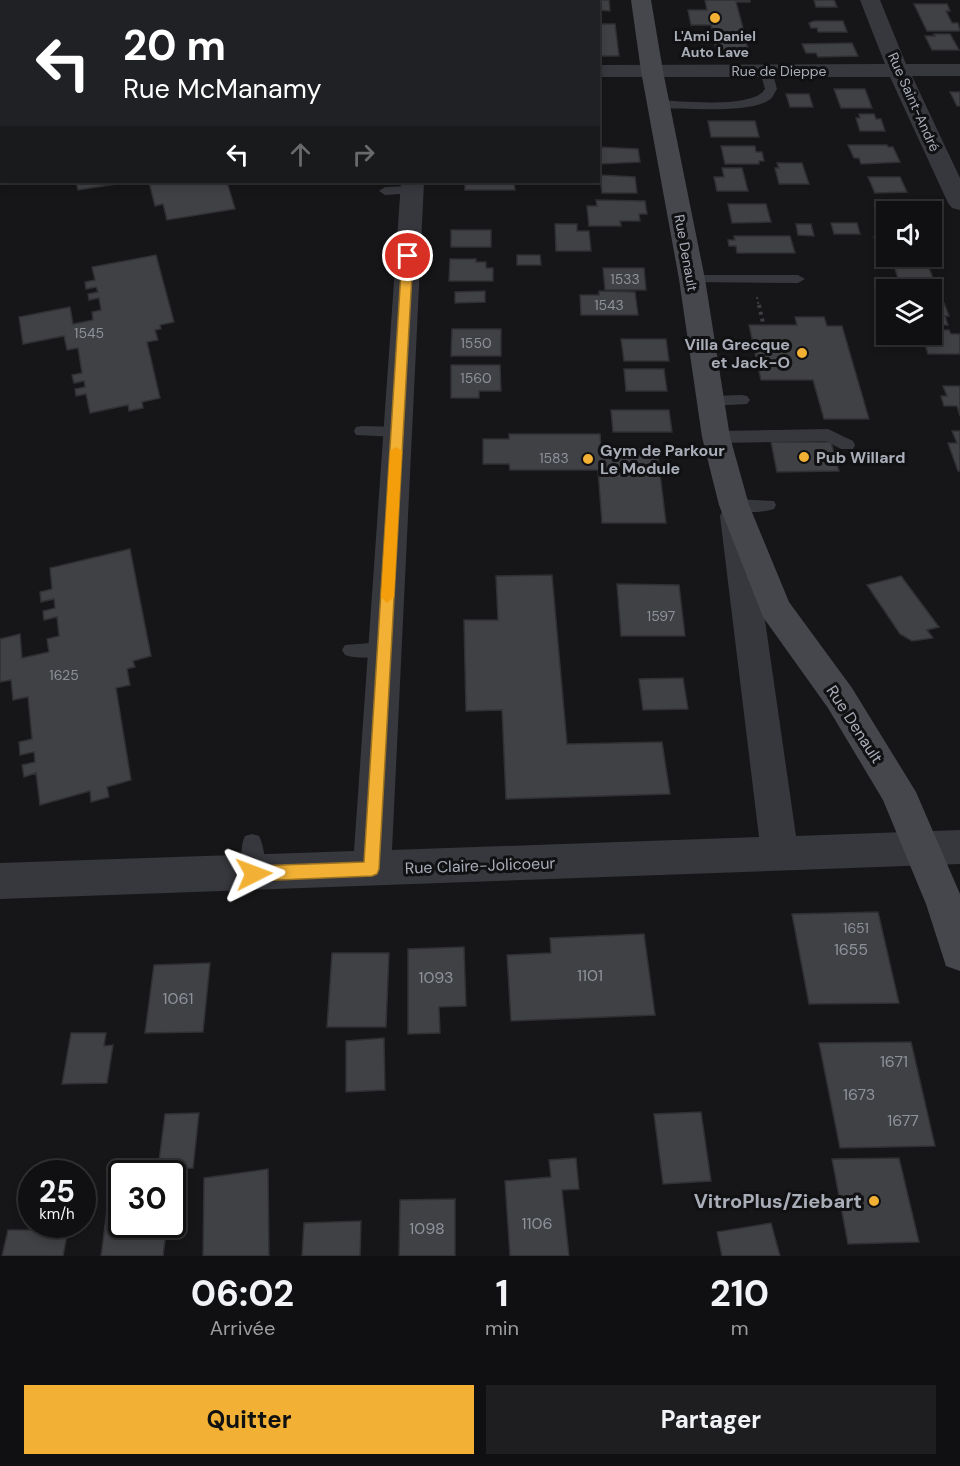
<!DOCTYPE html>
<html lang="fr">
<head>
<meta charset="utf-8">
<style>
  body { margin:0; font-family:"DM Sans",sans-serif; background:#1e1e20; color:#f1f3f6; height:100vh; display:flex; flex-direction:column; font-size:22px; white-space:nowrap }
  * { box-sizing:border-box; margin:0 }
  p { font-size:20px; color:#9c9d9f }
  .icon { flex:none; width:33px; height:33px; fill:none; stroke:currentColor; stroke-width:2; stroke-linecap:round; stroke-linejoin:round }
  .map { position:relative; height:1256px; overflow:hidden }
  .sheet { display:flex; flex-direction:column; background:#101012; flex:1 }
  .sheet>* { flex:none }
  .top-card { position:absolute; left:0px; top:0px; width:600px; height:183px; box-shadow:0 3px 9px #0003,0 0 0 2px #303032; background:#202124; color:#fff; overflow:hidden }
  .buttons { position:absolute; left:876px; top:201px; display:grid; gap:12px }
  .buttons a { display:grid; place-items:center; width:66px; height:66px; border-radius:0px; background:#101012; box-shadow:0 3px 9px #0003,0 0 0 2px #303032; font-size:30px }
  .speed { position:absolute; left:18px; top:1160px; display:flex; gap:12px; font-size:30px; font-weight:700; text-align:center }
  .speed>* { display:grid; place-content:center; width:78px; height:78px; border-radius:50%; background:#101012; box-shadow:0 3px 9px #0003,0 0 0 2px #303032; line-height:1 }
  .speed small { font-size:15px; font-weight:400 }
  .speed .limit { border:3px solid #111; border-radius:9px; background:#fff; color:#111 }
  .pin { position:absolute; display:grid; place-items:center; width:51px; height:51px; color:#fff; margin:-26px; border:3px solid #fff; border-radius:50%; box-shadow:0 2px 6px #0007 }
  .me { position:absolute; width:66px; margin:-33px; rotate:87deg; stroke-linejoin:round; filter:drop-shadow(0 0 4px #0008) }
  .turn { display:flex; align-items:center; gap:21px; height:126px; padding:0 24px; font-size:27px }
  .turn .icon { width:78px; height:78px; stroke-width:2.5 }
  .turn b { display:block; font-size:42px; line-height:51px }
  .lanes { display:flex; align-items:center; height:57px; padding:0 24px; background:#0003; justify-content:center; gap:30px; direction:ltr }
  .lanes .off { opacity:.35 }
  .eta { display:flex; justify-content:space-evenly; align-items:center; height:102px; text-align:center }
  .eta b { font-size:36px; font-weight:700; line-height:42px }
  .primary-button { display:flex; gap:12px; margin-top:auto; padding:12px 24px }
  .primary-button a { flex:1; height:69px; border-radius:0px; background:#f2b134; color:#111; font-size:24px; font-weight:700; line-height:69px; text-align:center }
  .primary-button a+a { background:#1e1e20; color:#f1f3f6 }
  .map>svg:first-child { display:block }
  .building { fill:#404145; stroke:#303034; stroke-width:1.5 }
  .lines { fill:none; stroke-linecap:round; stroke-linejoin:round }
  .path-far1 { stroke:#3d3f44; stroke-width:2; stroke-dasharray:2 3; stroke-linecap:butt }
  .path { stroke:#3d3f44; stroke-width:4; stroke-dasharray:3 4; stroke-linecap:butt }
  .service { fill:#37383d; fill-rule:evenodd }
  .minor { fill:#37383d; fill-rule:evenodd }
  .secondary { fill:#45474d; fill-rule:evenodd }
  .route { fill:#f2b134; stroke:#9d7322; stroke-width:1.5 }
  .slow { fill:#f59e0b }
  .poi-dot { fill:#f2b134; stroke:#111113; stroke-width:2 }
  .labels { text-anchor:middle; stroke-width:6; stroke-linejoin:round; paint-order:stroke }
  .far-poi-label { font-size:14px; font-weight:bold; fill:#a8adb8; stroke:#111113 }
  .far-street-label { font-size:14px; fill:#a8adb8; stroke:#111113 }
  .number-label { font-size:14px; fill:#8e929b }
  .poi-label { font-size:16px; font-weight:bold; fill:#a8adb8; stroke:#111113; text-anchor:start }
  .street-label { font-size:16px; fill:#a8adb8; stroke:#111113 }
  .near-number-label { font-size:16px; fill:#8e929b }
  .near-poi-label { font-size:20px; font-weight:bold; fill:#a8adb8; stroke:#111113; text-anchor:end }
</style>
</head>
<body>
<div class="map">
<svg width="960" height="1256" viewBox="0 0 960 1256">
  <rect width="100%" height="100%" fill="#161618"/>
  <g class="building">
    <polygon points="547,0 609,0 610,11 598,10 598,2"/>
    <polygon points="705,0 750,0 750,2 736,2 744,32 753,32 755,41 746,40 748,50 716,50 711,25 691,25 688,10 707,10"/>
    <polygon points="814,0 834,0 837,7 816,7"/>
    <polygon points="914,4 947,4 950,11 946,11 952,23 958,23 960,31 927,31"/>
    <polygon points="814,21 843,21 847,32 818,32 817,28 811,28 809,23"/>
    <polygon points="598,24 615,24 619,56 598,56"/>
    <polygon points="934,34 950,34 959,50 932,50 925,36 935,36"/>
    <polygon points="852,43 858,56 818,57 816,53 806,53 802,44"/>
    <polygon points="834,89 865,89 872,108 841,108"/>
    <polygon points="950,92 960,92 960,106 957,106"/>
    <polygon points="786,94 809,94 813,107 790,107"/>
    <polygon points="859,114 874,114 876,119 881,119 885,131 860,131 856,118 860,118"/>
    <polygon points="708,121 755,121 759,137 711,137"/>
    <polygon points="848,145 887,145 888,147 893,147 900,162 861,164 859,158 854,158"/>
    <polygon points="721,146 755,146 756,152 762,152 764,161 759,161 759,164 725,164"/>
    <polygon points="598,147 638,149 640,162 598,164"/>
    <polygon points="777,163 802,163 809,184 779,184 775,168 779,168"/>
    <polygon points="722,168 742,168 748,191 717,191 714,177 724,177"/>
    <polygon points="600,175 635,177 637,193 602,193"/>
    <polygon points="868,177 900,177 907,192 875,193"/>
    <polygon points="76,182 130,182 78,190"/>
    <polygon points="149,182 227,182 235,209 167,220 163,204 155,206"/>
    <polygon points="455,182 514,182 515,190 465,190 465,184 455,184"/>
    <polygon points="596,200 645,201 647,214 639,214 640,221 620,221 621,226 589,226 587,206 597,206"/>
    <polygon points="728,204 766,204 771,222 732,223"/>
    <polygon points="884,204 908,204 909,208 922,208 923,212 886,212 886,224 884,224 879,208 886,208"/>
    <polygon points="831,223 857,223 860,234 834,234"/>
    <polygon points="555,224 577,224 577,231 589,231 591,251 556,251"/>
    <polygon points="796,224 811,224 814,236 798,235"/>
    <rect x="451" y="230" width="40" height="17"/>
    <polygon points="881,234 886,234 886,248 878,247 874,237 882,237"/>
    <polygon points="734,236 790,236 795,253 737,253 736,246 729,246 728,240 735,240"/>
    <polygon points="156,255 174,322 160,325 161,329 155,330 158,340 147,342 160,398 142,402 143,408 129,411 128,405 90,413 86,394 76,396 75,389 85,387 84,381 74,383 72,375 82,373 78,348 67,350 64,336 23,344 19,317 70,307 73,324 93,320 92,312 101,310 99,298 89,300 88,294 98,292 96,287 86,289 85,282 95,280 92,267"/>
    <polygon points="517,255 540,255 541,265 517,265"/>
    <polygon points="450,259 476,259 476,262 486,262 486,268 493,268 493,281 449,281"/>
    <polygon points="892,260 926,260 934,281 899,281"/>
    <polygon points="603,268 644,268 646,290 605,290"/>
    <polygon points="485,291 485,302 455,303 455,292"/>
    <polygon points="599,291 635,292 638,315 581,315 580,295 599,295"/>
    <polygon points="932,303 944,303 949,316 945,316 948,325 932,325"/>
    <polygon points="795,317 824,317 827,326 842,326 869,419 824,419 813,380 761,380 749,325 797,325"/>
    <polygon points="452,329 501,329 501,356 451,356"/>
    <polygon points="932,330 949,330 951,334 960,334 960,354 928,354 922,334 932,334"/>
    <polygon points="621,339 666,339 669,361 624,361"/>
    <polygon points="451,365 500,365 501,391 479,391 479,398 451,398"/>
    <polygon points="624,369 664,369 667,391 626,391"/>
    <polygon points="943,386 960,386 960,416 957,406 944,406 941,396 947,396"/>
    <polygon points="611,410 669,410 672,432 613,432"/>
    <polygon points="952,431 960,431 960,471 958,471 948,443 957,443"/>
    <polygon points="509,434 600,434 601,449 657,449 666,523 602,523 598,470 510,470 509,464 483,464 483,439 509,439"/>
    <polygon points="771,442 831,442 839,471 777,472"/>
    <polygon points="130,549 151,656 133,661 135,667 127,669 130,685 116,688 131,780 107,787 109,797 91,802 90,791 40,805 36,773 24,777 22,765 35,762 34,752 20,755 19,742 32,739 28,697 13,700 11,680 0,682 0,639 20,634 22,658 49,652 47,639 59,636 57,617 44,620 43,611 55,608 54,599 41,602 40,592 52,589 50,568"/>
    <polygon points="552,575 567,744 662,742 670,794 506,799 502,710 466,711 464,620 498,620 496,576"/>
    <polygon points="901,576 939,627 927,630 933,638 912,641 900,634 867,585"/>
    <polygon points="617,584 679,585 685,636 621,636"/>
    <polygon points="683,678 688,709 643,710 639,679"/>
    <polygon points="878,912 899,1003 809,1004 792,914"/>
    <polygon points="644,934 655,1015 511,1021 507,955 551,953 550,938"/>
    <polygon points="464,947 466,1006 439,1007 440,1033 408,1034 408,949"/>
    <polygon points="332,953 389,953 386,1027 327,1027"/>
    <polygon points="210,963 203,1032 145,1033 154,965"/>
    <polygon points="71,1033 106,1033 104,1046 113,1045 107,1083 62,1084"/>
    <polygon points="384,1038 385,1090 346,1092 346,1041"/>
    <polygon points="911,1042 935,1146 840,1148 819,1043"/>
    <polygon points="701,1112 711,1181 663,1184 654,1114"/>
    <polygon points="199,1113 193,1168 158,1169 165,1114"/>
    <polygon points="576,1158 579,1189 562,1190 569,1256 510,1256 505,1181 551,1177 549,1160"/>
    <polygon points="899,1158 919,1242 848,1244 832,1159"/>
    <polygon points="147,1165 146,1173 122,1173 122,1224 167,1224 163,1256 101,1256 111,1180 117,1179 119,1167"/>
    <polygon points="268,1169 269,1256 203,1256 204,1178"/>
    <polygon points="455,1199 455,1256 399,1256 400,1200"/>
    <polygon points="361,1221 360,1256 302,1256 304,1223"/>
    <polygon points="771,1223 780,1256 722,1256 717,1232"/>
    <polygon points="8,1230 68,1230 63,1256 2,1256"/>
  </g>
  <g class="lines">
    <polyline class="path-far1" points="757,297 759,307"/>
    <polyline class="path" points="759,305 763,323"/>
    <g class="service">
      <path d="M766,68L772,71L777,89C774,93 773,98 769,100C750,114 683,108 658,108L652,104L658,100C681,101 753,109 765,89L760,71Z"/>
      <polygon points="411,186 416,187 417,190 416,193 385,195 379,191 385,187"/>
      <polygon points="692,275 798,275 805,279 798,283 687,282 685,279 687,276"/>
      <polygon points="742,395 747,396 750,400 747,404 710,406 702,401 710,396"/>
      <polygon points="362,426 397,427 403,428 405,432 403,436 397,437 356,435 354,431 356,427"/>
      <polygon points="828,429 853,441 855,445 853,449 841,449 826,441 716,443 710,441 708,437 710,433 716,431"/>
      <path d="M734,499L774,501L776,505L774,509C761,513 741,513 728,509L726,505L728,501Z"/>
      <path d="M384,642L390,644L393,649L390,654C378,658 357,659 345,655L342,650L345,645Z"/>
      <path d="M252,834L259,836C265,848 267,869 261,881L254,884L247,881C241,869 239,848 245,836Z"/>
    </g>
    <g class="minor">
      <rect x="189" y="0" width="20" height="2"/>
      <rect x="413" y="0" width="20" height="2"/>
      <polygon points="860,0 880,0 906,64 960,64 960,76 912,76 960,178 960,210 952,208 948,203 890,77 598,77 598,65 885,64"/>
      <rect x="0" y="66" width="2" height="12"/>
      <polygon points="401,182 424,182 392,850 759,837 720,516 724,508 735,505 746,508 750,516 796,836 960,830 960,864 0,899 0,863 354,851"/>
    </g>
    <polygon class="secondary" points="631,0 651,0 663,71 705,279 730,437 749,505 789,602 852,688 916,792 960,894 960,971 946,966 926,904 883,800 828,708 763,617 719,505 702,437 679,279 641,71"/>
  </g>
  <polygon class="route" points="408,253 413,256 379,869 377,874 372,876 254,881 249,879 246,874 249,869 254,866 364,862 402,256"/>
  <polygon class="slow" points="396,447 402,451 394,597 387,603 381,597 390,451"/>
  <g class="poi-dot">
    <circle cx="715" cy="18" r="6"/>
    <circle cx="802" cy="353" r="6"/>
    <circle cx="804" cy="457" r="6"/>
    <circle cx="588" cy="459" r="6"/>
    <circle cx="874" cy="1201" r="6"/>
  </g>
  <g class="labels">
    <g class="far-poi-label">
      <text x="715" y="41">L'Ami Daniel<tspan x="715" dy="16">Auto Lave</tspan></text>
    </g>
    <g class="far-street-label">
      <text x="779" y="76">Rue de Dieppe</text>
      <text transform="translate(914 102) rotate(66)" y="5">Rue Saint-André</text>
      <text transform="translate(686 253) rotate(80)" y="5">Rue Denault</text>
    </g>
    <g class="number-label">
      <text x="625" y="284">1533</text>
      <text x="609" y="310">1543</text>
      <text x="89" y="338">1545</text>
      <text x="476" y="348">1550</text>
      <text x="476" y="383">1560</text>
      <text x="554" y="463">1583</text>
      <text x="661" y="621">1597</text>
      <text x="64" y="680">1625</text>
      <text x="856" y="933">1651</text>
    </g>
    <g class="poi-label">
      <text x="790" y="350" text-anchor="end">Villa Grecque<tspan x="790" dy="18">et Jack-O</tspan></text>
      <text x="600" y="456">Gym de Parkour<tspan x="600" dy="18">Le Module</tspan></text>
      <text x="816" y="463">Pub Willard</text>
    </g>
    <g class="street-label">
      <text transform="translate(855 724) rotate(57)" y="6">Rue Denault</text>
      <text transform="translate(480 865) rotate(-2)" y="6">Rue Claire-Jolicoeur</text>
    </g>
    <g class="near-number-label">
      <text x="851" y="955">1655</text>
      <text x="590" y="981">1101</text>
      <text x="436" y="983">1093</text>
      <text x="178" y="1004">1061</text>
      <text x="894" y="1067">1671</text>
      <text x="859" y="1100">1673</text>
      <text x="903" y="1126">1677</text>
      <text x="537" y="1229">1106</text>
      <text x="427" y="1234">1098</text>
    </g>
    <g class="near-poi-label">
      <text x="862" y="1208">VitroPlus/Ziebart</text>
    </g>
  </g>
</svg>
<div class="buttons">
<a><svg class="icon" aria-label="sound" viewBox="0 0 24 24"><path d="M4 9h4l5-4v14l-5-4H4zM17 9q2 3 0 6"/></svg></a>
<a><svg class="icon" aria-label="layers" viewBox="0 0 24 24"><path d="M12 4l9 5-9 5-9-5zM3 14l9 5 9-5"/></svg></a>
</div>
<div class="speed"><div>25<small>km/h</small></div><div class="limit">30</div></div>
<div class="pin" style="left:408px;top:256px;background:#d93025"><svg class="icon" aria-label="arrive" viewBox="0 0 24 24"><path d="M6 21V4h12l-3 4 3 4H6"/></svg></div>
<svg class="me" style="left:254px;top:874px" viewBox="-20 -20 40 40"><path d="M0-17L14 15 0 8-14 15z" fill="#f2b134" stroke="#fff" stroke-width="4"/></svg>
<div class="top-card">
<div class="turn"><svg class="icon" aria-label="left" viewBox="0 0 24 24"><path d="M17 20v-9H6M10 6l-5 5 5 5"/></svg><div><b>20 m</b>Rue McManamy</div></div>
<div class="lanes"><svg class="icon" aria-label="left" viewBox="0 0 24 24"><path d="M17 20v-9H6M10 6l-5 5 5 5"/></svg><svg class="icon off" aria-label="ahead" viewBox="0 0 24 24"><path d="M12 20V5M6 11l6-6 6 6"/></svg><svg class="icon off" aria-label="right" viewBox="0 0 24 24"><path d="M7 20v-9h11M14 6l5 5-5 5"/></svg></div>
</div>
</div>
<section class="sheet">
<div class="eta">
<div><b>06:02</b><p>Arrivée</p></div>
<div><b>1</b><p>min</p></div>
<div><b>210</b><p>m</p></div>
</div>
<div class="primary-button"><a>Quitter</a><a>Partager</a></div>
</section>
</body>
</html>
